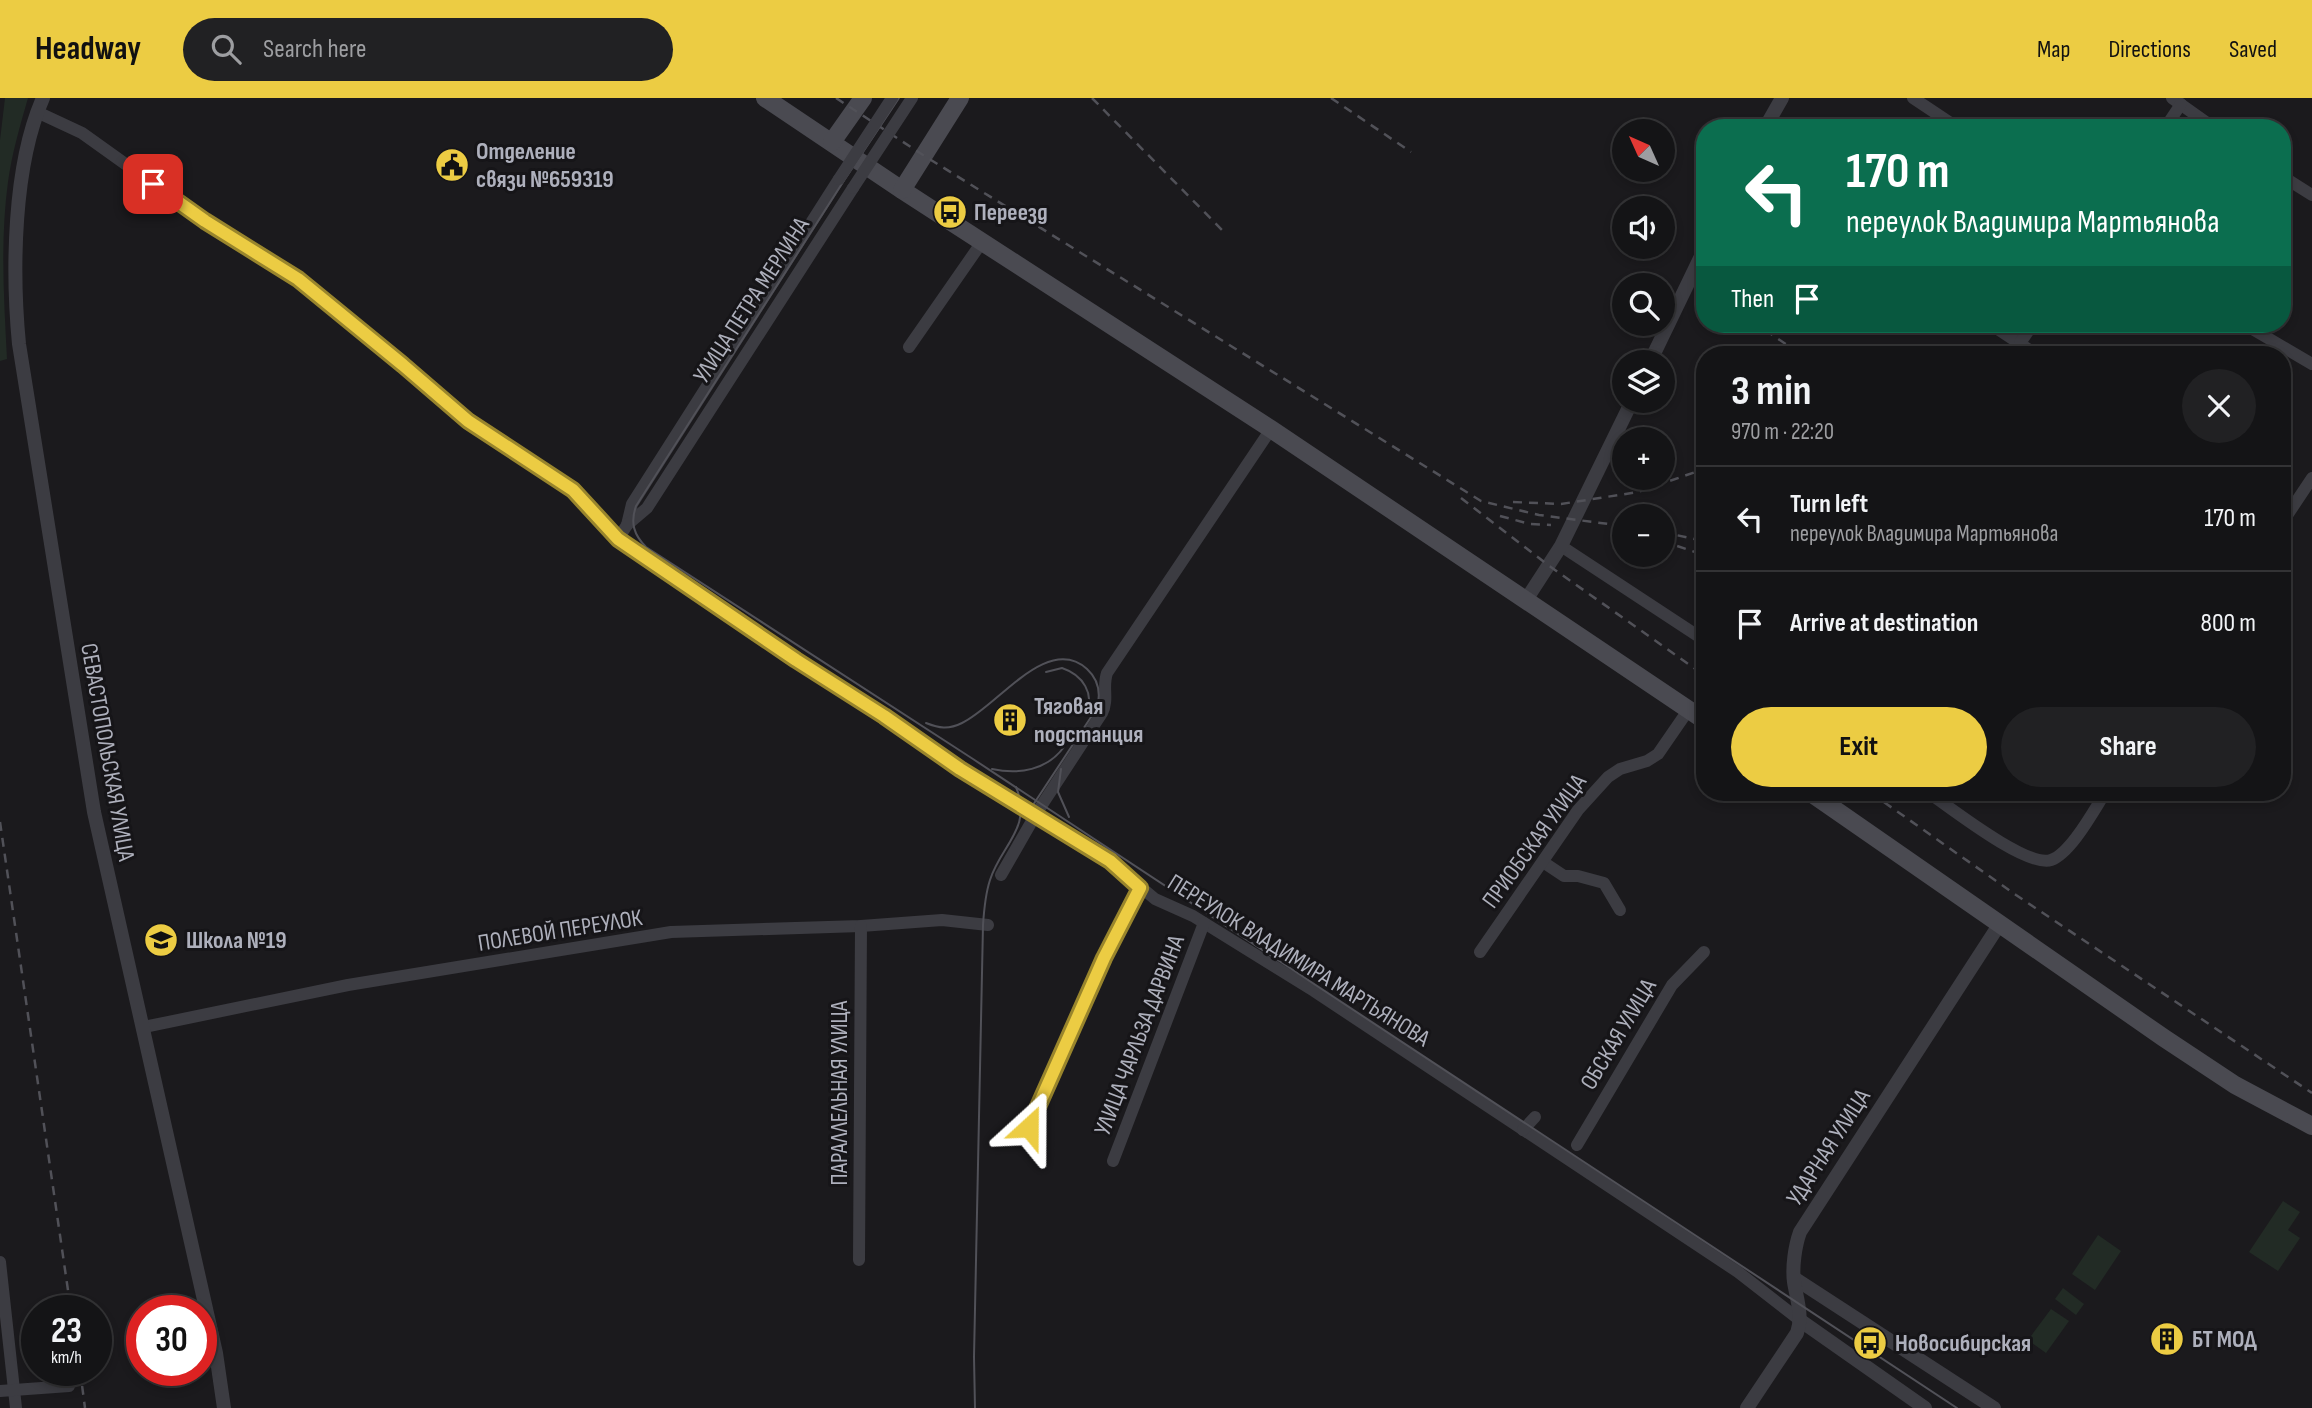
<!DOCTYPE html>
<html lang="en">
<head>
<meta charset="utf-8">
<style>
  body { margin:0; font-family:"Sofia Sans Condensed",sans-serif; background:#212123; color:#f1f3f6; height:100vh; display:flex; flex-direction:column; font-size:26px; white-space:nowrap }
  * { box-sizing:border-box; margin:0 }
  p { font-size:23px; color:#9d9ea1 }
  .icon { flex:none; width:38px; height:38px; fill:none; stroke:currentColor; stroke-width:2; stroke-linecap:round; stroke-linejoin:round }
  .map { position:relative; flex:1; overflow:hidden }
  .panel { position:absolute; left:1696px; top:248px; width:595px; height:455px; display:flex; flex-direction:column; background:#141416; border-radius:28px; box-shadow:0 4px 10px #0003,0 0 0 2px #333335 }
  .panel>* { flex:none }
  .guide { position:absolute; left:1696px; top:21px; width:595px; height:214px; border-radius:28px; box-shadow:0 4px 10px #0003,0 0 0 2px #333335; background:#0b6e4f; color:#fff; overflow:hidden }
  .needle { width:46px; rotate:315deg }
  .fabs { position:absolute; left:1612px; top:21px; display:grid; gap:14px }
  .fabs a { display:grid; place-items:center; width:63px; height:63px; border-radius:50%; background:#141416; box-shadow:0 4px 10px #0003,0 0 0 2px #333335; font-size:35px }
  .speed { position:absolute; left:21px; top:1197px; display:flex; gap:14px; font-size:35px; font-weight:700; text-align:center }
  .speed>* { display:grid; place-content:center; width:91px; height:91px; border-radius:50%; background:#141416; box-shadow:0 4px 10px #0003,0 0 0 2px #333335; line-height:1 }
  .speed small { font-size:18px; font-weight:400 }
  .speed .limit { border:10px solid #d22; background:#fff; color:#111 }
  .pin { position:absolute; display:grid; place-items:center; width:60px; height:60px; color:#fff; margin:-30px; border-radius:14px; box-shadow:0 4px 10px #0006 }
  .me { position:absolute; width:77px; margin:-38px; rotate:24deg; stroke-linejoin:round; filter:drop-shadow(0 0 5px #0008) }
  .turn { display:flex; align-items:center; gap:24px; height:147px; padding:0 35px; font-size:32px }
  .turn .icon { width:91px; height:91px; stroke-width:2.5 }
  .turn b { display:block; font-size:49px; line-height:60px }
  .then { display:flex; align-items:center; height:66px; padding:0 35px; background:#0003; gap:14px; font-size:26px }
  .round { display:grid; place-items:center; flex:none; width:74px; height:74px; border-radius:37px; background:#212123 }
  .headline { display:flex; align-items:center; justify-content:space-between; height:119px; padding:0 35px }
  h1 { font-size:42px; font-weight:700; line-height:52px }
  .primary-button { display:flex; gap:14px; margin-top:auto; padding:14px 35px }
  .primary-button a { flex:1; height:80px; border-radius:42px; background:#eccc43; color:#111; font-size:28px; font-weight:700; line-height:80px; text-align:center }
  .primary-button a+a { background:#212123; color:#f1f3f6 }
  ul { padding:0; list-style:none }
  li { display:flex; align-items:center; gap:21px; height:105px; padding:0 35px; border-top:2px solid #333335 }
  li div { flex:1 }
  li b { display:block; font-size:26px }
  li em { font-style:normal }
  header { display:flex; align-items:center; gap:42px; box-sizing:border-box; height:98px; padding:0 35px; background:#eccc43; color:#111 }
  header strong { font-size:33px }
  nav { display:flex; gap:38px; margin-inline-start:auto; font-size:24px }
  .search { width:490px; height:63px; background:#212123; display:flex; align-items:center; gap:18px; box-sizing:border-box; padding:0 24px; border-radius:38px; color:#9d9ea1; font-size:26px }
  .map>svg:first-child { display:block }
  .green { fill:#222b25 }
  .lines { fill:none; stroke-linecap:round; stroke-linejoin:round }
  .minor { stroke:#3c3c42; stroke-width:12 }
  .tertiary { stroke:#3c3c42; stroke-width:14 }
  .secondary { stroke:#4a4a51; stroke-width:18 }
  .tram { stroke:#515158; stroke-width:2 }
  .rail { stroke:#515158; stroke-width:2.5; stroke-dasharray:9 7; stroke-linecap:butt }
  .minor-bridge { stroke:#3c3c42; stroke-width:12 }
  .route-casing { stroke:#99852c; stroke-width:18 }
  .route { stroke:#eccc43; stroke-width:12 }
  .labels { text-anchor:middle; stroke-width:6; stroke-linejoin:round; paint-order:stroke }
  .poi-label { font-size:24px; font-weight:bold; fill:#aeb0bc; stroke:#161518; text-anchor:start }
  .street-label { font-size:24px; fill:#aeb0bc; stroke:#161518 }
</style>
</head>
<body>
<header>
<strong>Headway</strong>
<div class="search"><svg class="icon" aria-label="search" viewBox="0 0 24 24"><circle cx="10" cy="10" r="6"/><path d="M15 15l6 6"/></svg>Search here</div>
<nav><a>Map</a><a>Directions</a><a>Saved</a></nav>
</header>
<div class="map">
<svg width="2312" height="1310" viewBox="0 0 2312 1310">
  <rect width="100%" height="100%" fill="#1b1a1d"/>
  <g class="green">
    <path d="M5,0H28C20,28 12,55 8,84C0,143 4,202 7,261L0,263V42Z"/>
    <polygon points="2283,1103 2300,1114 2288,1132 2300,1140 2278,1173 2249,1154"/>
    <polygon points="2098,1137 2121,1153 2095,1192 2072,1176"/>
    <polygon points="2063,1190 2084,1206 2076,1217 2055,1201"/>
    <polygon points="2051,1211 2069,1223 2046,1255 2028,1242"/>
  </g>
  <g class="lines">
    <g class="minor">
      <polyline points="1913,0 1958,30"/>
      <polyline points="2172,0 2214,30"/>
      <polyline points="37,14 82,35 205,123 298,182 403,267 468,323 573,392 618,441 796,562 884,618 960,671 1110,763 1155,801 1193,818 1314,893 1738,1174 1801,1223"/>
      <polyline points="2165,30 2181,6"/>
      <polyline points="2282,78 2312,97"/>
      <polyline points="1990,226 2037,257"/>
      <polyline points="2244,226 2312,266"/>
      <polyline points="2020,245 2033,226"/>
      <polyline points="909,249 982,144"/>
      <polyline points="2282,425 2312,380"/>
      <polyline points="627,427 632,406 839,81"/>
      <polyline points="618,441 627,427 647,410 853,90"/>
      <polyline points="1561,448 1704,542"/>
      <path d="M1929,695C1951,710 2027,770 2051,762C2071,755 2094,712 2105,695"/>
      <polyline points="1543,764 1564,778 1578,778 1604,785 1620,812"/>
      <path d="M1001,777L1036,716L1102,615C1109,601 1102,589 1107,575L1271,331"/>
      <polyline points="1480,854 1578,712 1608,679 1620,671 1647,663 1658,656 1689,611"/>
      <polyline points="144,929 348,887 671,834 861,828 942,822 988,827"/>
      <polyline points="1029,1029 1103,860 1140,790"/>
      <polyline points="1523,1032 1535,1019"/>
      <polyline points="1577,1047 1672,887 1704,854"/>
      <polyline points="1113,1063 1204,825"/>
      <polyline points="859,1162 861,828"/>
      <polyline points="0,1164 16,1310"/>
      <polyline points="0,1293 69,1288"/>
    </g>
    <g class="tertiary">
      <path d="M43,0C13,68 12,173 19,246L94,714L216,1255L224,1310"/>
      <polyline points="1765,30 1782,0"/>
      <polyline points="1650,264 1704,152"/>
      <polyline points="1526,502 1561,448 1632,303"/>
      <polyline points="1794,1180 1994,1310"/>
      <polyline points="1801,1223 1925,1310"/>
      <path d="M1747,1310L1797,1235C1803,1218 1797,1202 1794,1184C1792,1169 1795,1148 1800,1134L1999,827"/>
    </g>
    <g class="secondary">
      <polyline points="765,0 902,92 1271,331 1704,622"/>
      <polyline points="832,44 863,0"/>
      <polyline points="902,92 960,0"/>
      <polyline points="1811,695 2164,940 2235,987 2312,1028"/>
    </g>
    <g class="tram">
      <path d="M899,0L843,84L636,408C630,425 634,437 646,449L973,661L1957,1310"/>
      <path d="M1046,574L1062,570C1083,577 1095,596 1086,616"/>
      <path d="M926,625C939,630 948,632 962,625C997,609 1047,535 1087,571C1099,582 1101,595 1097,610L1031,710"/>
      <path d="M992,671C1019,677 1047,672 1064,649"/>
      <polyline points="1061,671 1058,694 1069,719"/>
      <path d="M975,1310L974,1259L983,827C984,812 985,797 990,782C1001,747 1033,730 1016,689"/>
    </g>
    <g class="rail">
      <polyline points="836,0 923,57 1481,403 1539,417 1624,428"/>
      <polyline points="1092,0 1225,135"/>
      <polyline points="1331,0 1411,54"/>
      <polyline points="1765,232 1802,257"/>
      <polyline points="1461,400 1548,467 1704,577"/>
      <polyline points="1513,404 1561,406 1638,394 1704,371"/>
      <polyline points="1500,418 1530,426 1551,427"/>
      <polyline points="1662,434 1704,443"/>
      <polyline points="1662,443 1704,457"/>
      <polyline points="1871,695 2016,797 2312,995"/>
      <polyline points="0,724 71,1213"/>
      <polyline points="80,1272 85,1310"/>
    </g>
    <g class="minor-bridge">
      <polyline points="839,81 892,0"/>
      <polyline points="853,90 912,0"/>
    </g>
  </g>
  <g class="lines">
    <g class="route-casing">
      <polyline id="route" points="153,86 205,123 298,181 403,267 468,323 573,392 618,441 796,562 884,618 960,671 1110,763 1140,790 1104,860 1029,1029"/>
    </g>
    <use href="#route" class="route"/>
  </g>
  <defs>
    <g id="civic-disc" transform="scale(1.75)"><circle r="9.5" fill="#eccc43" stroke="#161518"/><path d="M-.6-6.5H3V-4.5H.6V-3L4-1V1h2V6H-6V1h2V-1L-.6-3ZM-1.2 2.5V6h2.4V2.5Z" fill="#111"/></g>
    <g id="bus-disc" transform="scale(1.75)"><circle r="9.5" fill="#eccc43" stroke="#161518"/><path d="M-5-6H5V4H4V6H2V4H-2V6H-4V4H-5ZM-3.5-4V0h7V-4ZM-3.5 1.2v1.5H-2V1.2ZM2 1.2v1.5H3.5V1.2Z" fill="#111"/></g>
    <g id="building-disc" transform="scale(1.75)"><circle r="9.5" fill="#eccc43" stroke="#161518"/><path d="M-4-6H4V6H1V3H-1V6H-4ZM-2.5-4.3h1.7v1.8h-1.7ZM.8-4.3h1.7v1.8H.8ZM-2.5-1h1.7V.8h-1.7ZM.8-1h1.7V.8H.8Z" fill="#111"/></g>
    <g id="school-disc" transform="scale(1.75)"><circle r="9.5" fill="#eccc43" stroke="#161518"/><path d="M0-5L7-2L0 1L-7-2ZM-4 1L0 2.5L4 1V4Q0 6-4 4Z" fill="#111"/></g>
  </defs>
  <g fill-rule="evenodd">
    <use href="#civic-disc" x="452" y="67"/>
    <use href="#bus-disc" x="950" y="114"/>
    <use href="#building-disc" x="1010" y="622"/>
    <use href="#school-disc" x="161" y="842"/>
    <use href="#building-disc" x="2167" y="1241"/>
    <use href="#bus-disc" x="1870" y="1245"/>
  </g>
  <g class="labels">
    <g class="poi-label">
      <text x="476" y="61">Отделение<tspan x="476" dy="28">связи №659319</tspan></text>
      <text x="974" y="122">Переезд</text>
      <text x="1034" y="616">Тяговая<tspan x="1034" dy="28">подстанция</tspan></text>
      <text x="186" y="850">Школа №19</text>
      <text x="2192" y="1249">БТ МОД</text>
      <text x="1895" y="1253">Новосибирская</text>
    </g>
    <g class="street-label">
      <text transform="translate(751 202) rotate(-57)" y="8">УЛИЦА ПЕТРА МЕРЛИНА</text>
      <text transform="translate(108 654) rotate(80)" y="8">СЕВАСТОПОЛЬСКАЯ УЛИЦА</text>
      <text transform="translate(1534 743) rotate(-54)" y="8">ПРИОБСКАЯ УЛИЦА</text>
      <text transform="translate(560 832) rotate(-9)" y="8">ПОЛЕВОЙ ПЕРЕУЛОК</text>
      <text transform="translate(1299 862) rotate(32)" y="8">ПЕРЕУЛОК ВЛАДИМИРА МАРТЬЯНОВА</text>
      <text transform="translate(1618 936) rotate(-59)" y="8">ОБСКАЯ УЛИЦА</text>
      <text transform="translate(1139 937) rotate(-69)" y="8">УЛИЦА ЧАРЛЬЗА ДАРВИНА</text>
      <text transform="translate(839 995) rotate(-90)" y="8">ПАРАЛЛЕЛЬНАЯ УЛИЦА</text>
      <text transform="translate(1828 1049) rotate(-57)" y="8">УДАРНАЯ УЛИЦА</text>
    </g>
  </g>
</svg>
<div class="fabs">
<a><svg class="needle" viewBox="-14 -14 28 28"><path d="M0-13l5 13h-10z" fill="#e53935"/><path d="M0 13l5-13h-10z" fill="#9d9ea1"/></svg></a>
<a><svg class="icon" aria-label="sound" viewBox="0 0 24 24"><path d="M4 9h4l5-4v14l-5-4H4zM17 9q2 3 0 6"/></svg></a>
<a><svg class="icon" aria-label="search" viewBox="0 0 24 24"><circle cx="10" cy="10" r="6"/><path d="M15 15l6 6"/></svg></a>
<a><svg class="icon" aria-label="layers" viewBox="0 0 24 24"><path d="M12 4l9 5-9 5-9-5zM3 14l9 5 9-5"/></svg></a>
<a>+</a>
<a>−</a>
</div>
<div class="speed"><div>23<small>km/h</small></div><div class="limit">30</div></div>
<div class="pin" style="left:153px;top:86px;background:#d93025"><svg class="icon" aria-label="arrive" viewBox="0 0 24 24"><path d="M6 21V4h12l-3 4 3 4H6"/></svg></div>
<svg class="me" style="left:1029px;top:1029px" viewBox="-20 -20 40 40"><path d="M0-17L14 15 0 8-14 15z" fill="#eccc43" stroke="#fff" stroke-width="4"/></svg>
<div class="guide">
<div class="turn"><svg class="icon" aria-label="left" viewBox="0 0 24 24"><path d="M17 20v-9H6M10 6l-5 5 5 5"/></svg><div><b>170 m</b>переулок Владимира Мартьянова</div></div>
<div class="then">Then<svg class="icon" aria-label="arrive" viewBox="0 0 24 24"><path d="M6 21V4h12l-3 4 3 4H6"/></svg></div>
</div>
<section class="panel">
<div class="headline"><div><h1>3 min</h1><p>970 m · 22:20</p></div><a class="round"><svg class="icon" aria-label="close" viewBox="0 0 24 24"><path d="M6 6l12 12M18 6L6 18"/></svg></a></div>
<ul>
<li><svg class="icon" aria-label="left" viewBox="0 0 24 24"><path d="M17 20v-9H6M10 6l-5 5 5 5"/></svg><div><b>Turn left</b><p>переулок Владимира Мартьянова</p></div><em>170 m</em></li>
<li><svg class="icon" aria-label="arrive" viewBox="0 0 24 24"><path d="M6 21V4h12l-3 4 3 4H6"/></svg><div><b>Arrive at destination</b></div><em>800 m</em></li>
</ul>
<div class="primary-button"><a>Exit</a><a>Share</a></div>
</section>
</div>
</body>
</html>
